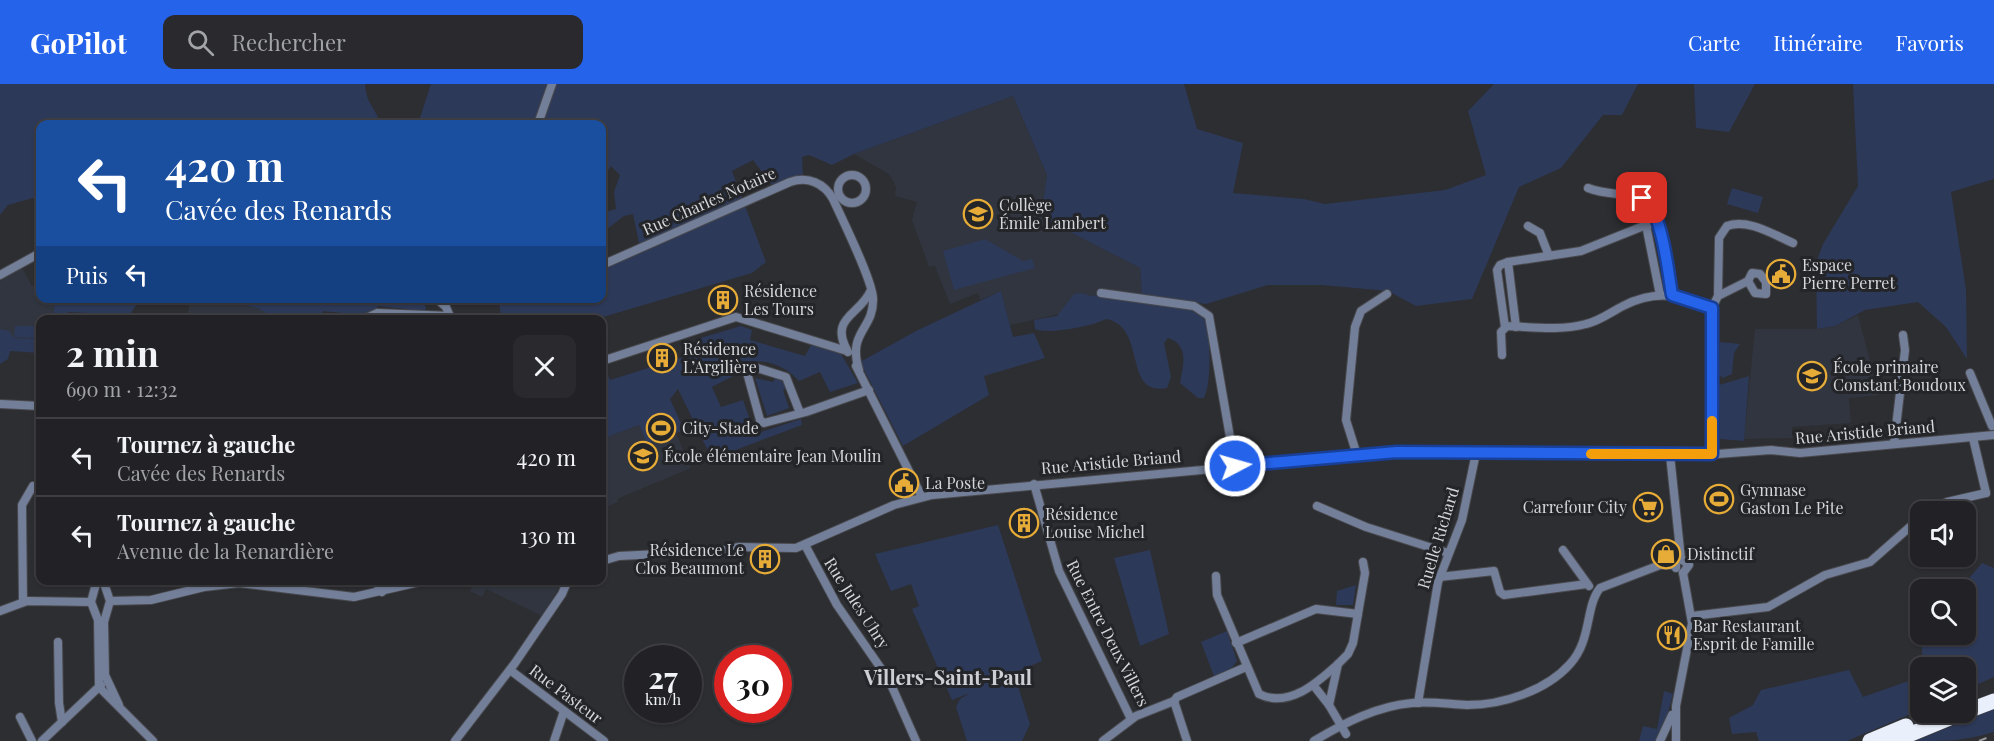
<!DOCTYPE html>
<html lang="fr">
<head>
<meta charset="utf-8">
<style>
  body { margin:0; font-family:"Playfair Display",serif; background:#2a2a2e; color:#f1f3f6; height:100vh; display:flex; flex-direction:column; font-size:22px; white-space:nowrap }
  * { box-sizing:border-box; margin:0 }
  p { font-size:20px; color:#a2a4a7 }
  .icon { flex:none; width:33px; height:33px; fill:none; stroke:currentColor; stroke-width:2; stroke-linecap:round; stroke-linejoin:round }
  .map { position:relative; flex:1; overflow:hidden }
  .sheet { position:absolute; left:36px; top:231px; width:570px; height:270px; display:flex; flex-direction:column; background:#222226; border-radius:12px; box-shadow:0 2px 4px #0004,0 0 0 2px #3f3f43 }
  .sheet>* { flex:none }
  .banner { position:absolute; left:36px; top:36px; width:570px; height:183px; border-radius:12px; box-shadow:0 2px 4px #0004,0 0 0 2px #3f3f43; background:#1a4fa0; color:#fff; overflow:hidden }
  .fabs { position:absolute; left:1910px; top:417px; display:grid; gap:12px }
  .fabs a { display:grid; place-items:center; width:66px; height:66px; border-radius:12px; background:#222226; box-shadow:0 2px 4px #0004,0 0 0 2px #3f3f43; font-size:30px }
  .speed { position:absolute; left:624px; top:561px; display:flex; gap:12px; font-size:30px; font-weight:700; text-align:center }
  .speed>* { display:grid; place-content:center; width:78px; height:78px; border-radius:50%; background:#222226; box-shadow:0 2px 4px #0004,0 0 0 2px #3f3f43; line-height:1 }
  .speed small { font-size:15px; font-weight:400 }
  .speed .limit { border:9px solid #d22; background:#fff; color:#111 }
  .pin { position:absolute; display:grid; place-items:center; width:51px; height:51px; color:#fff; margin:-26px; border-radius:12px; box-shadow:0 3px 9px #0006 }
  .me { position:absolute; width:66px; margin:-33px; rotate:84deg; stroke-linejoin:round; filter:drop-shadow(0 0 4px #0008) }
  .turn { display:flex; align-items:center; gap:21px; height:126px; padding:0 30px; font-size:27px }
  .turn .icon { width:78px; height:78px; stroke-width:2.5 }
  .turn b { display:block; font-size:42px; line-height:51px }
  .then { display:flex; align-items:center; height:57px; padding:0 30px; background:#0003; gap:12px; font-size:22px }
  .round { display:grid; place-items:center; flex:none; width:63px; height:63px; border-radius:12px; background:#2a2a2e }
  .headline { display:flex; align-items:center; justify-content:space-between; height:102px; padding:0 30px }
  h1 { font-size:36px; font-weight:700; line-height:45px }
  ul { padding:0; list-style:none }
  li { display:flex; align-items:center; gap:18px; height:78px; padding:0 30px; border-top:2px solid #3f3f43 }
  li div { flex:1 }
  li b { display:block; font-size:22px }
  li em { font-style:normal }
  header { display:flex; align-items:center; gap:36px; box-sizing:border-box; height:84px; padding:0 30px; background:#2563eb; color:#fff }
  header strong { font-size:28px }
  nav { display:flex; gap:33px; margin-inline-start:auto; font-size:21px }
  .search { width:420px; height:54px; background:#2a2a2e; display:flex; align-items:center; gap:15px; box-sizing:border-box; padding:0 21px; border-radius:12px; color:#a2a4a7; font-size:22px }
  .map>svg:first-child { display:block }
  .built { fill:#31353f }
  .green { fill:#2d3958 }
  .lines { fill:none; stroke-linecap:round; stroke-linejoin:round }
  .street-casing { stroke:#48494d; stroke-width:10 }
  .highway-casing { stroke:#48494d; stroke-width:16 }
  .street { stroke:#737e98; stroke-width:8 }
  .highway { stroke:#e9effb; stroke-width:15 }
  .rail { stroke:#98999c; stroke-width:2; stroke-dasharray:8 8; stroke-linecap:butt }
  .route-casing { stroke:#184099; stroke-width:15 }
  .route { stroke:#2563eb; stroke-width:10 }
  .slow { stroke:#f59e0b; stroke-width:10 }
  .labels { text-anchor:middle; stroke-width:6; stroke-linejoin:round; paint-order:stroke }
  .street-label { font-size:16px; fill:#d6d7da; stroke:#232528 }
  .poi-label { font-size:16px; fill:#d6d7da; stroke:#232528; text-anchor:start }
  .quarter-label { font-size:20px; font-weight:bold; fill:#cdcfd4; stroke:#232528 }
</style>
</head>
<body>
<header>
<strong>GoPilot</strong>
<div class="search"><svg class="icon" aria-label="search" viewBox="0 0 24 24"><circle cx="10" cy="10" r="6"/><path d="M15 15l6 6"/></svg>Rechercher</div>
<nav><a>Carte</a><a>Itinéraire</a><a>Favoris</a></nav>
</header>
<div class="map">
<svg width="1994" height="657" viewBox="0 0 1994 657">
  <rect width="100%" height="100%" fill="#2d2e32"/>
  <g class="built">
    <polygon points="1013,12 1047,91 1041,133 1140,184 1142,211 1010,241 1001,207 980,216 978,209 950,220 935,182 929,183 912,136 917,118 895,112 896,103 889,90 854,70"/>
    <polygon points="22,184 32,202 40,203 40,214 55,215 53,231 56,235 40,236 40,255 13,254 0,245 0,197"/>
    <polygon points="195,214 218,215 257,224 279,235 186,236 191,216"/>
    <polygon points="1858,231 1879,311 1849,314 1851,339 1792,343 1792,354 1744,355 1755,245 1817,245 1835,242"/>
    <polygon points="639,341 648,360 676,349 691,384 617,415 618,418 606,423 608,430 602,432 602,355"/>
    <polygon points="475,497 563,497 542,532 486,505 482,513 470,507"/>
  </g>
  <g class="green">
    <path d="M0,0H365C367,23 375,21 380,40H40V112L8,121L0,131Z"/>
    <path d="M431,0H1184L1197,45L1243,59L1233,109L1304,115L1325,120L1445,106L1486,91L1468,27L1494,0H1638L1622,31H1603L1561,84L1519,103L1472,215L1416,222L1388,207L1322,201H1268L1206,220L1142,211L1140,184L1041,133L1047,91L1013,12L854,70L832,81L809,71L802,73L803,91L772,101L753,76L732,87L766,178L752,189L603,233L586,236L501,235L499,215L602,214V181L640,164L633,130L624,132L602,149V129L616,125L614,108L620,91L611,82C603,91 608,101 602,109V40H418Z"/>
    <polygon points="1694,0 1755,0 1729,48 1696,44"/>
    <polygon points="1853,0 1994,0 1994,95 1951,108 1966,206 1967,275 1946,243 1918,218 1865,226 1835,242 1817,245 1816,179 1823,160 1858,102"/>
    <polygon points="1732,104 1763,113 1758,129 1727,120"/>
    <polygon points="985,155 1023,177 1032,175 1035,184 954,206 943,167"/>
    <polygon points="1001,207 1013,253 1034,249 1045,274 984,292 989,311 903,362 860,278 918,246"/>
    <path d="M1082,209L1091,212L1109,210L1206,228C1209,248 1213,296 1204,314H1198L1180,299C1183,283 1190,261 1168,254L1164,259L1171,293L1167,304C1122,313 1148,243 1106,235C1094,242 1048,251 1035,245L1034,236L1057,232L1074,210Z"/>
    <polygon points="419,214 426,223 425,227 378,222 377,225 361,231 323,227 322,235 279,236 257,224 218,215"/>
    <polygon points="55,215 55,214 140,215 131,229 133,236 108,235 107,230 68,228 67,235 56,235 53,232"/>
    <polygon points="15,242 35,242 35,254 14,253"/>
    <path d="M741,242L752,246L750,256L805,272L811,261L841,270L858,299L830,308L820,288L799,297C783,279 759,273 736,280L739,289L712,303L721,323L743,316L755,350L801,335L802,341L712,375L678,305L670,315L684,346L647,360L639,341L602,355V287H606L610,296L699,268L697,255Z"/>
    <polygon points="0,245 9,247 14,254 40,255 40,269 10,267 8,275 0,280"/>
    <polygon points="1720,258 1740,260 1734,269 1732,290 1723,294 1719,291"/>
    <polygon points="1749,292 1744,357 1720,355 1719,301"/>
    <polygon points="755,294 773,298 775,294 785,298 788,304 783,306 789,324 767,332"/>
    <polygon points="998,441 1042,577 1009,591 1016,596 1030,640 1022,657 967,657 956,623 960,615 970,609 952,616 912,525 919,522 911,500 891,507 875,470"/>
    <polygon points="1150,466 1169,550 1140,562 1114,474"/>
    <polygon points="1982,479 1994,484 1994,593 1965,606 1965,584 1923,583 1921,551 1965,550 1965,506 1960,505"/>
    <polygon points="1356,501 1353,521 1336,521 1337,507"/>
    <polygon points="1227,547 1237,577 1231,585 1214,592 1201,558"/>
    <polygon points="1849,586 1863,613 1920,593 1920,626 1847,657 1759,657 1756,648 1732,650 1729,634 1753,621 1761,606"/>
    <polygon points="1664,607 1673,610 1666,637 1656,657 1639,657 1643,642 1657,645"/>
    <path d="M1994,625V648C1964,657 1946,657 1915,657Z"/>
  </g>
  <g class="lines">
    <g class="street-casing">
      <g id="street">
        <polyline points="538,40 552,0"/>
        <circle cx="852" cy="105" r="14"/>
        <path d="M1588,104C1618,116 1648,101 1658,138"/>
        <polyline points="1528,142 1540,149 1549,172"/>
        <polyline points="1508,178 1581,167 1646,141"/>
        <path d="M602,181L790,98C808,92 824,99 833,115C842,135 873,197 873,215C874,246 847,247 859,286"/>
        <polyline points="0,191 40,169"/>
        <polyline points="1101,209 1194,222 1209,232 1235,382"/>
        <polyline points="1660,211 1646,141 1658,138 1672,211"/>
        <path d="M1718,212L1719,154L1727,142C1748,134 1774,151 1793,159"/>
        <polyline points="436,214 446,223 451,235"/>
        <polyline points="362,236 377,229 450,232"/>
        <polyline points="1505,243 1497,186 1500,181 1508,178 1516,243"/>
        <path d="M848,268C828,233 860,232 871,206"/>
        <path d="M1502,271L1501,248L1507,242C1533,243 1560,247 1586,240C1600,237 1611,228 1623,222C1656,205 1680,211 1712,224"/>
        <polyline points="602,277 736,233 847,267"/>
        <polyline points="856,282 922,413"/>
        <polyline points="1970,289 1992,342"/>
        <polyline points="0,320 40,322"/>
        <polyline points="800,329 786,293 757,284 746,285 760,336 764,339 806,328 869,306"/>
        <polyline points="1973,354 1986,409"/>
        <polyline points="1894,360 1905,266 1903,251"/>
        <polyline points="1357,371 1346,336 1355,243 1361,227 1387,210"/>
        <polyline points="1670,371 1681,475 1676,478 1676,484"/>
        <polyline points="1711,371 1712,224 1718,212 1748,197 1752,189 1760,190 1766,198 1766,210 1755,209 1748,197"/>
        <polyline points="1034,400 1059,487 1131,635"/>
        <polyline points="1317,422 1366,443 1448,469"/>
        <polyline points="1927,428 1947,418 1986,409"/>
        <polyline points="805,461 837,521 889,596 916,657"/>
        <polyline points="1563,466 1589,502"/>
        <polyline points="1681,475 1689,481 1683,489"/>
        <polyline points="602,477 619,472 720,467 739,463 796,464 894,421 932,411 1397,368 1690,372 1771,366 1800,369 1994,351"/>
        <path d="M1216,492L1217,511L1259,610C1289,625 1318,598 1338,580"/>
        <polyline points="1439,493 1494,487 1500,508 1504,511 1587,500"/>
        <polyline points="97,496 91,518 98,536 99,603 153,657"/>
        <polyline points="103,496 110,517 104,538 105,591 119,621"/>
        <polyline points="375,496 382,508"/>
        <polyline points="110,517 151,516 204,503 239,499 354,513 428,496"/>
        <polyline points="23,518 22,421 33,402"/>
        <polyline points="0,527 27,517 91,518"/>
        <polyline points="1692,532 1768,523 1825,491 1870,478 1920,434"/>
        <polyline points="58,558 59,619 62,638"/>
        <polyline points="1236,559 1316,525 1358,530"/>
        <polyline points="510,586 604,657"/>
        <polyline points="1314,602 1329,621"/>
        <polyline points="1174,617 1187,657"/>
        <polyline points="1418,619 1438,498 1462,436 1476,369"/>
        <polyline points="20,633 32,657"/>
        <polyline points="1346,650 1329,621 1338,580 1348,570 1353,559 1365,489 1363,478"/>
        <polyline points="42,657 101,601"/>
        <polyline points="455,657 515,579 562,510 568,496"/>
        <polyline points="554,657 564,627"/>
        <polyline points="1103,657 1136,632 1174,617 1177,613 1246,583"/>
        <path d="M1314,657C1344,639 1377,622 1412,619C1430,617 1448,620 1467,621C1502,621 1546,607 1570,580C1592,556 1585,523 1600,504L1660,481H1675"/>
        <polyline points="1660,657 1672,631"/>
        <polyline points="1676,657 1676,622 1692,539 1683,489"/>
      </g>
    </g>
    <g class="highway-casing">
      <g id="highway">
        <polyline points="1965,628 1994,617"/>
        <polyline points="1870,657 1906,642"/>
        <polyline points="1894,657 1964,628"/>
      </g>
    </g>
    <use href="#street" class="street"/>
    <use href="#highway" class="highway"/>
    <polyline class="rail" points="1979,657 1994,651"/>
  </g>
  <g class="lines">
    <g class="route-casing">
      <path id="route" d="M1235,382L1397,368L1712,370V224L1672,211C1668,188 1662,124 1642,114"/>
    </g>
    <use href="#route" class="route"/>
    <polyline class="slow" points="1591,370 1712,370 1712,337"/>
  </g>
  <defs>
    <g id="school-ring" transform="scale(1.5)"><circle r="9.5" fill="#232528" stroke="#e7ac37" stroke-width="1.5"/><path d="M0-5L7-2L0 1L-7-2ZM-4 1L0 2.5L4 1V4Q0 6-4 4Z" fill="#e7ac37"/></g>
    <g id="civic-ring" transform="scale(1.5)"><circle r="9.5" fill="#232528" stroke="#e7ac37" stroke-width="1.5"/><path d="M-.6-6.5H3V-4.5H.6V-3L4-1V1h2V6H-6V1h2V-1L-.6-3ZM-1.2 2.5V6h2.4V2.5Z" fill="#e7ac37"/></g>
    <g id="building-ring" transform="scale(1.5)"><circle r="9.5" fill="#232528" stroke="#e7ac37" stroke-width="1.5"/><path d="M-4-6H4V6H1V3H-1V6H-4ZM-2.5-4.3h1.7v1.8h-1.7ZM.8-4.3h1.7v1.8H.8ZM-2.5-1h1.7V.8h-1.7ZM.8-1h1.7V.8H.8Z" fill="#e7ac37"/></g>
    <g id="stadium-ring" transform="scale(1.5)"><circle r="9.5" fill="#232528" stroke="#e7ac37" stroke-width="1.5"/><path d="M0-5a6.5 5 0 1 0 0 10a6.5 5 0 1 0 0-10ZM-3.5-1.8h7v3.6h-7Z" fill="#e7ac37"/></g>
    <g id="supermarket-ring" transform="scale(1.5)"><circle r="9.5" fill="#232528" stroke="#e7ac37" stroke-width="1.5"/><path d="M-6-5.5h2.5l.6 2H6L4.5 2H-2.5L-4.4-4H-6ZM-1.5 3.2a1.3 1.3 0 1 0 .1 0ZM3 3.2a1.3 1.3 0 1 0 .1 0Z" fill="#e7ac37"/></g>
    <g id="shop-ring" transform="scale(1.5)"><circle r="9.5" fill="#232528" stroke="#e7ac37" stroke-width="1.5"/><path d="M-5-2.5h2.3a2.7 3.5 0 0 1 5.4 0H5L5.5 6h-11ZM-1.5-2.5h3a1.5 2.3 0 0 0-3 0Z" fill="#e7ac37"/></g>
    <g id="restaurant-ring" transform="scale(1.5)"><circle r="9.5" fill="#232528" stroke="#e7ac37" stroke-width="1.5"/><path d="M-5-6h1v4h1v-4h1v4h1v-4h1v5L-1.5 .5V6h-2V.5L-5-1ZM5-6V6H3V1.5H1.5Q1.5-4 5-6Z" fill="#e7ac37"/></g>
  </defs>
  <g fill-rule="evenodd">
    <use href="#school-ring" x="978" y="130"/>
    <use href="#civic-ring" x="1781" y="190"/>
    <use href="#building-ring" x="723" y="216"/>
    <use href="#building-ring" x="662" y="274"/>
    <use href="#school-ring" x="1812" y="292"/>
    <use href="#stadium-ring" x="661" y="344"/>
    <use href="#school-ring" x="643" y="372"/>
    <use href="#civic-ring" x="904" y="399"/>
    <use href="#stadium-ring" x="1719" y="415"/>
    <use href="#supermarket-ring" x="1648" y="423"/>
    <use href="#building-ring" x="1024" y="439"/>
    <use href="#shop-ring" x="1666" y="470"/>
    <use href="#building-ring" x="765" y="475"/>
    <use href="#restaurant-ring" x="1672" y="551"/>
  </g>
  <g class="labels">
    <g class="street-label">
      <text transform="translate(709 117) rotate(-24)" y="6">Rue Charles Notaire</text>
      <text transform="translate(1865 348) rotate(-5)" y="6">Rue Aristide Briand</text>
      <text transform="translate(1111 378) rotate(-5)" y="6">Rue Aristide Briand</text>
      <text transform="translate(1438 454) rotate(-73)" y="6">Ruelle Richard</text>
      <text transform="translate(857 519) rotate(57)" y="6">Rue Jules Uhry</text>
      <text transform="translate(1108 549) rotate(63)" y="6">Rue Entre Deux Villers</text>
      <text transform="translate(566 610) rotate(37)" y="6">Rue Pasteur</text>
    </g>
    <g class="poi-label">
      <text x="999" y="127">Collège<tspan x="999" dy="18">Émile Lambert</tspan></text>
      <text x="1802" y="187">Espace<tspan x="1802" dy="18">Pierre Perret</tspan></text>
      <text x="744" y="213">Résidence<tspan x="744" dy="18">Les Tours</tspan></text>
      <text x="683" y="271">Résidence<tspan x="683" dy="18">L’Argilière</tspan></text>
      <text x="1833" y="289">École primaire<tspan x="1833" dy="18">Constant Boudoux</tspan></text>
      <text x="682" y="350">City-Stade</text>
      <text x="664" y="378">École élémentaire Jean Moulin</text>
      <text x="925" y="405">La Poste</text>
      <text x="1740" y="412">Gymnase<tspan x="1740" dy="18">Gaston Le Pite</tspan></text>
      <text x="1627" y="429" text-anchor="end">Carrefour City</text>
      <text x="1045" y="436">Résidence<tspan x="1045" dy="18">Louise Michel</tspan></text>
      <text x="744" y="472" text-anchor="end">Résidence Le<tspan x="744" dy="18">Clos Beaumont</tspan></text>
      <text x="1687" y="476">Distinctif</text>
      <text x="1693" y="548">Bar Restaurant<tspan x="1693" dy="18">Esprit de Famille</tspan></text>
    </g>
    <g class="quarter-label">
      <text x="948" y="601">Villers-Saint-Paul</text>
    </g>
  </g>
</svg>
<div class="fabs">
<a><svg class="icon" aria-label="sound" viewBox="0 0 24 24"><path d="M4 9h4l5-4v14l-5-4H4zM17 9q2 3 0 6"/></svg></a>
<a><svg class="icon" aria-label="search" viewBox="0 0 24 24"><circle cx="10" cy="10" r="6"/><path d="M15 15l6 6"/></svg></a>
<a><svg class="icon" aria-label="layers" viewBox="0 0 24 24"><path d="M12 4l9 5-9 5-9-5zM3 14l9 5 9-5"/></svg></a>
</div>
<div class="speed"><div>27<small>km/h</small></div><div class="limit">30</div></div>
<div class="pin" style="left:1642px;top:114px;background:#d93025"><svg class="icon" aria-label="arrive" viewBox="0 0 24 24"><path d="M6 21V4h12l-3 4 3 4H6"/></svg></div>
<svg class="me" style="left:1235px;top:382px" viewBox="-20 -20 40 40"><circle r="17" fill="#2563eb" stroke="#fff" stroke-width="3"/><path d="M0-11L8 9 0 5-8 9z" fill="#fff"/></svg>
<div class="banner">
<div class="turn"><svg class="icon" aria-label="left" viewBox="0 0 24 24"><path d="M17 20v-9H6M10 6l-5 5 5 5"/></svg><div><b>420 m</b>Cavée des Renards</div></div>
<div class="then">Puis<svg class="icon" aria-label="left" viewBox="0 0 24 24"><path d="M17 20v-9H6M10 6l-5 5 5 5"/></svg></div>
</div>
<section class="sheet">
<div class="headline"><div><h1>2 min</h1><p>690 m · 12:32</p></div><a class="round"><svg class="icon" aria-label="close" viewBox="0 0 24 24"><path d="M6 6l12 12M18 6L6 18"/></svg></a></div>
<ul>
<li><svg class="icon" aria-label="left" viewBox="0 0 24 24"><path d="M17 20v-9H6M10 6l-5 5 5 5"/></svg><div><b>Tournez à gauche</b><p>Cavée des Renards</p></div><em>420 m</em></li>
<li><svg class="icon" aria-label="left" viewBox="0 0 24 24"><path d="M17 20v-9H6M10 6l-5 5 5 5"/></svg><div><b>Tournez à gauche</b><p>Avenue de la Renardière</p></div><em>130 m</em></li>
</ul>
</section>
</div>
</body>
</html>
